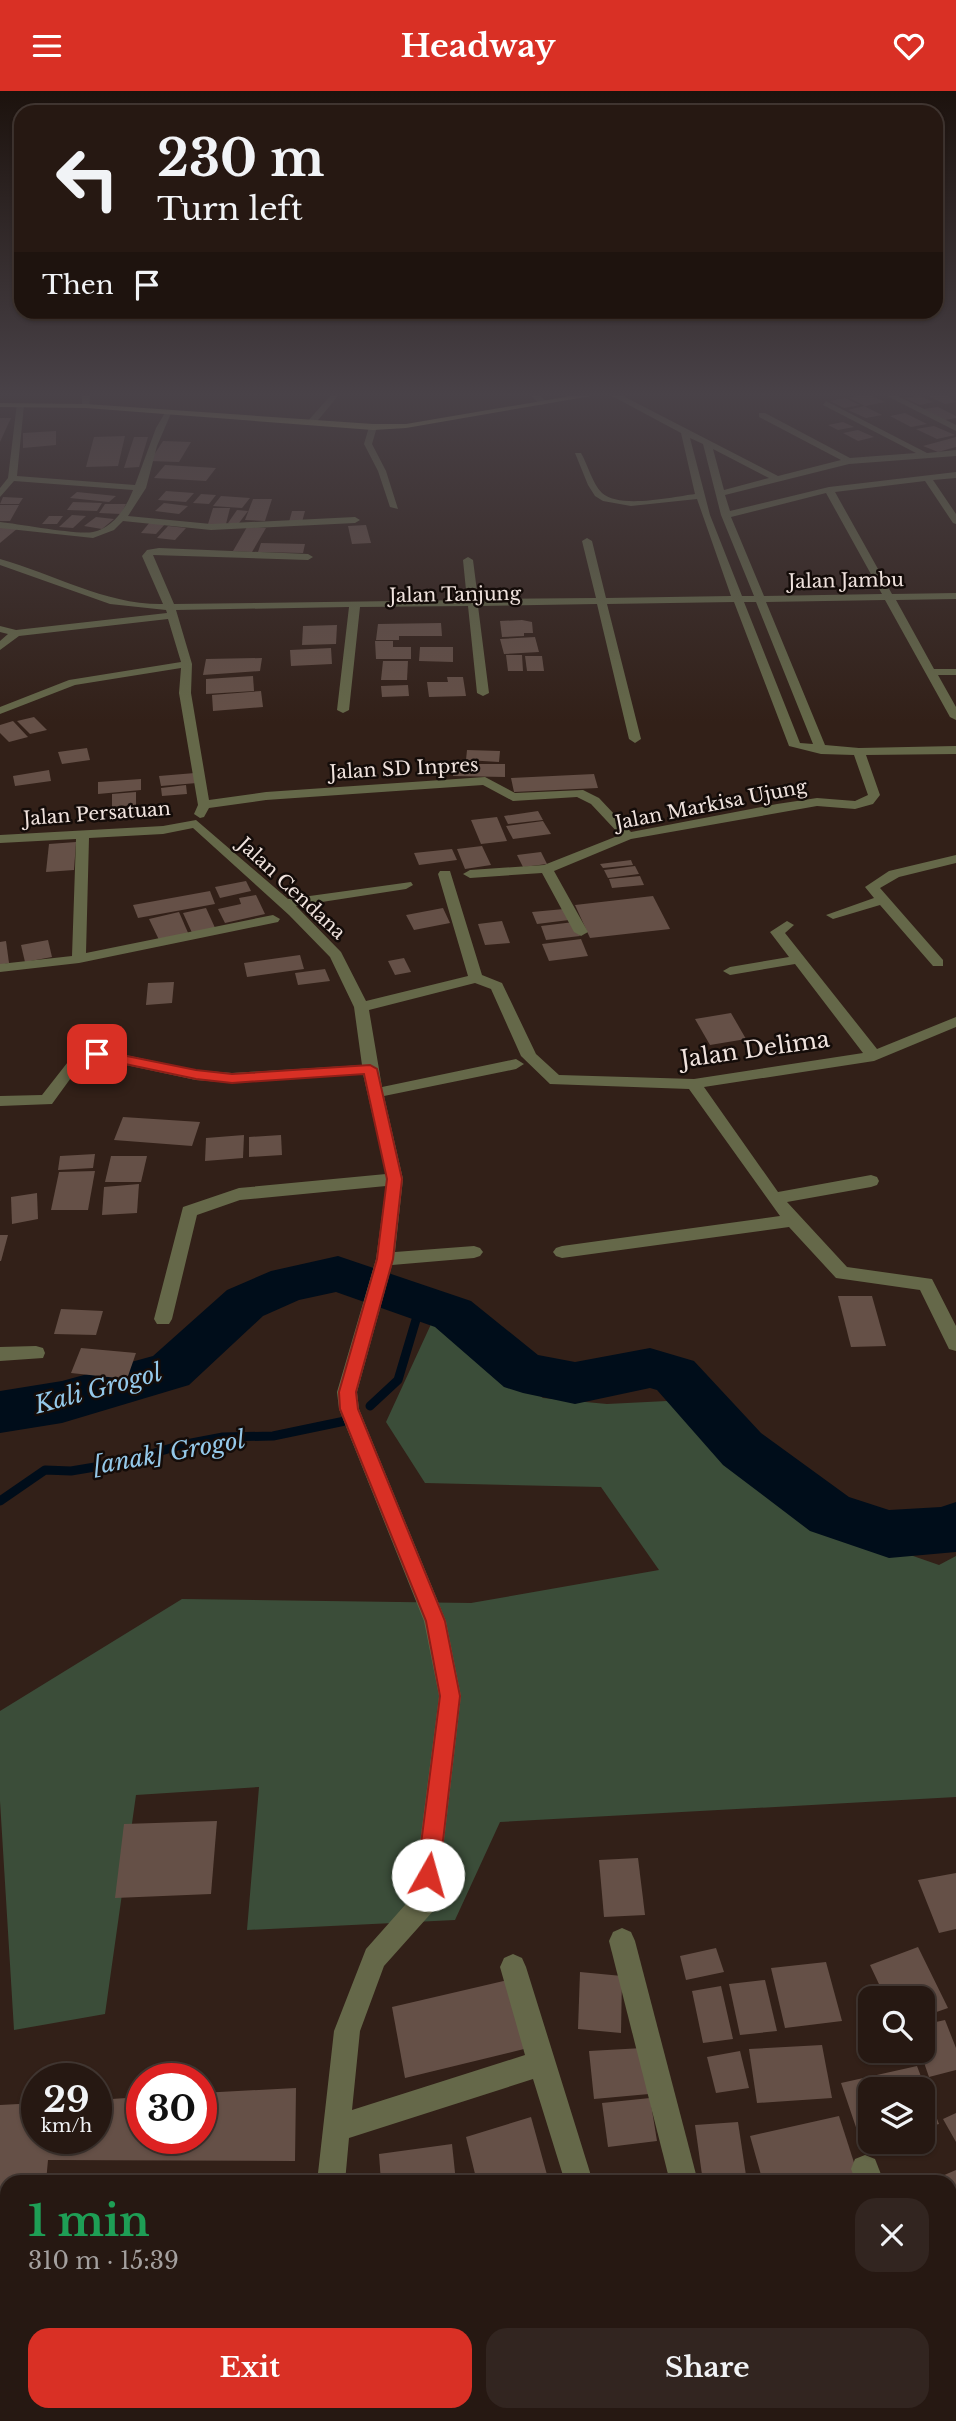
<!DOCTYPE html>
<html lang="en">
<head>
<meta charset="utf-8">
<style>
  body { margin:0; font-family:"Libre Baskerville",serif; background:#322520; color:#f1f3f6; height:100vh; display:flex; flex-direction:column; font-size:26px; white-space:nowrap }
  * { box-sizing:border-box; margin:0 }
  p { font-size:23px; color:#a4a09f }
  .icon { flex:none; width:38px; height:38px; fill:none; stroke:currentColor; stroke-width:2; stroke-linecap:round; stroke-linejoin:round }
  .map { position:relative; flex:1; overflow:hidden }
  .panel { position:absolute; left:0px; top:2084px; width:957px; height:247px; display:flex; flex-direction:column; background:#261812; border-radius:21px 21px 0 0; box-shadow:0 2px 5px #0004,0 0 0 2px #423732 }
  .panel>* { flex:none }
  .banner { position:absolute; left:14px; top:14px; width:929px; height:214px; border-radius:21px; box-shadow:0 2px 5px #0004,0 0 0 2px #423732; background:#261812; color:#f1f3f6; overflow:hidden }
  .controls { position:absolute; left:858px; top:1895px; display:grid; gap:14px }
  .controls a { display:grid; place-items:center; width:77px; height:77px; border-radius:14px; background:#261812; box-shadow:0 2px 5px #0004,0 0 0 2px #423732; font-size:35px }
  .speed { position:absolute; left:21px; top:1972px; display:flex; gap:14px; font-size:35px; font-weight:700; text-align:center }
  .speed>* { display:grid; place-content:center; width:91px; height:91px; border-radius:50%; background:#261812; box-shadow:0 2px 5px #0004,0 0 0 2px #423732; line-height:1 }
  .speed small { font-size:18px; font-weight:400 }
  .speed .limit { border:10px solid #d22; background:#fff; color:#111 }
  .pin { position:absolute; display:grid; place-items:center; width:60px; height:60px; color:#fff; margin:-30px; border-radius:14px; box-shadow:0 4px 10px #0006 }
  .me { position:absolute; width:77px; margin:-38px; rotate:7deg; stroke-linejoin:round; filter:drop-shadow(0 0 5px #0008) }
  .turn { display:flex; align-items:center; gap:24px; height:147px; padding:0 28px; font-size:32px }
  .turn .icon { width:91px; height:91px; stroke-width:2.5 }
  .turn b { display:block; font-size:49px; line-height:60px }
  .then { display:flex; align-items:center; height:66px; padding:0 28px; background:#0003; gap:14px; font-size:26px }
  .round { display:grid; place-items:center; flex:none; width:74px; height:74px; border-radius:21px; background:#322520 }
  .summary { display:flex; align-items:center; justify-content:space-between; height:119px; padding:0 28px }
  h1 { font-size:42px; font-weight:700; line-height:52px; color:#1e9e55 }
  .button { display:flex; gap:14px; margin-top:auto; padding:14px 28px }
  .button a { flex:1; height:80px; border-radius:21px; background:#d93025; color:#fff; font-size:28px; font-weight:700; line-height:80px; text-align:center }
  .button a+a { background:#322520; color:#f1f3f6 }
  header { display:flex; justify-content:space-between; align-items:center; height:91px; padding:0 28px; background:#d93025; color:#fff; font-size:32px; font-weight:700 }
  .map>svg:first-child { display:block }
  .green { fill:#3b4d39 }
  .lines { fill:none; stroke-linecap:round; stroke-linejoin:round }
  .stream { stroke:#000d1a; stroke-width:9 }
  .river { fill:#000d1a; fill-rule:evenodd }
  .building { fill:#655047 }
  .minor { fill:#656849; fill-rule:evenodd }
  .major { fill:#a6aa6a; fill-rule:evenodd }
  .route { fill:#d93025; stroke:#8d1f18; stroke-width:2 }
  .labels { text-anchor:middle; stroke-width:5; stroke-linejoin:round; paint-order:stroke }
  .far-street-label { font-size:19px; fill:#f0e3de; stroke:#140c09 }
  .street-label { font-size:23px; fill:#f0e3de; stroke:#140c09 }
  .water-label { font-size:24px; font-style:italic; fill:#94c8e9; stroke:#140c09 }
</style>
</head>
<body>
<header><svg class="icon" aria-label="menu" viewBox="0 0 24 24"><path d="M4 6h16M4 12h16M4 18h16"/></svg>Headway<svg class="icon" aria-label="heart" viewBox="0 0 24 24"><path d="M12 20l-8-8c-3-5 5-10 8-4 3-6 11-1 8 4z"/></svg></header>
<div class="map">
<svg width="956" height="2330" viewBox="0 0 956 2330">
  <rect width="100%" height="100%" fill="#322018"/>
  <polygon class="green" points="432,1231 543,1307 607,1313 687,1309 847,1442 939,1474 956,1465 956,1706 500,1731 455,1829 247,1839 259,1696 136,1704 105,1923 14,1939 0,1710 0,1620 182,1508 471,1512 659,1479 601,1396 425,1392 386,1331"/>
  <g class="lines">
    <g class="stream">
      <polyline points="370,1315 398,1289 421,1212"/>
      <polyline points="0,1410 45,1379 71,1380 125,1371 181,1354 223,1346 273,1345 345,1330"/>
    </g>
    <polygon class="river" points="338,1165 471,1210 538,1264 575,1271 650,1257 694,1270 761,1342 849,1406 889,1419 941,1416 956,1411 956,1461 889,1467 810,1440 723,1374 657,1299 650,1297 575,1313 523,1302 504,1296 435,1236 336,1201 299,1209 263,1225 189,1294 62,1332 0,1342 0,1300 62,1290 153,1265 227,1199 271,1180"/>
  </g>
  <g class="building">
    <polygon points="857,305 872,305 885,311 865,315 849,307"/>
    <polygon points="920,305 933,311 920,314 904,307"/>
    <polygon points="928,305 948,305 956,311 945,313"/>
    <polygon points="845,307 860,314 844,317 830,310"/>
    <polygon points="864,315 882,324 866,327 848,319"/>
    <polygon points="938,316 956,325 956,327 945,329 923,318"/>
    <polygon points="905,322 927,333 911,336 890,325"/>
    <polygon points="0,327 11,327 0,351"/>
    <polygon points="843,331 854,336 838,339 828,334"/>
    <polygon points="934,335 955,344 937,348 916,338"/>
    <polygon points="858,339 874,346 858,350 843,342"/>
    <polygon points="56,340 56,354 23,357 23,342"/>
    <polygon points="125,345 118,375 86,376 94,346"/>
    <polygon points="134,346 148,346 139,376 124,377"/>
    <polygon points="956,346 956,356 938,361 923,355"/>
    <polygon points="163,350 191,351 179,371 150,370"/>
    <polygon points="165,374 216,377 206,390 154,387"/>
    <polygon points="166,400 194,402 186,411 158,409"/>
    <polygon points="77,401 116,405 109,411 70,407"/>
    <polygon points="201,403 216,404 209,413 193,412"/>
    <polygon points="221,405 250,407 242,417 213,415"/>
    <polygon points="3,406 23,407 19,413 0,413"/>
    <polygon points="253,408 272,408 265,430 245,429"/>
    <polygon points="73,411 102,412 97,420 67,419"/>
    <polygon points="164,412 188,415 179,423 155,420"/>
    <polygon points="105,413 126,413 121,423 99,422"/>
    <polygon points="0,414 19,414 10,430 0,430"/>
    <polygon points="213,417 230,417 226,433 208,433"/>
    <polygon points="237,419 248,420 239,432 228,432"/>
    <polygon points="292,420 305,420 302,431 289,431"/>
    <polygon points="72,424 86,425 73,437 59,436"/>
    <polygon points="49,425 63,425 57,433 42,433"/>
    <polygon points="96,426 114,428 102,438 84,435"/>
    <polygon points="150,431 166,432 156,443 141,442"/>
    <polygon points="366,434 371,452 352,453 348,435"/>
    <polygon points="0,435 18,437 0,452"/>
    <polygon points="168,435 186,437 175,449 157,447"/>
    <polygon points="247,436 266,437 252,461 233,460"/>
    <polygon points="261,452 305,453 303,462 258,461"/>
    <polygon points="522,529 532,531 533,542 524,542 524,545 502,546 500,530"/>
    <polygon points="441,532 442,545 399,545 399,549 376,549 378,533"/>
    <polygon points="337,534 336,553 302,554 303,535"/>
    <polygon points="535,546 539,561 504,563 500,548"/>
    <polygon points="375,550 393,550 393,556 411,556 411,568 376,568"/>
    <polygon points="420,556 453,556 453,571 419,570"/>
    <polygon points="331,557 332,573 291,575 290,559"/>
    <polygon points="506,564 522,564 523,580 508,580"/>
    <polygon points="525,565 542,565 544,580 527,580"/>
    <polygon points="262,567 260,580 203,584 206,568"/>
    <polygon points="383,570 408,570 407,589 381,589"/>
    <polygon points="253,585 254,600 206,603 206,588"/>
    <polygon points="447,586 463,586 466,605 429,606 427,591 448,591"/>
    <polygon points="408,594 409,605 382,606 381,595"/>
    <polygon points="261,600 263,616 213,620 212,604"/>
    <polygon points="34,626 47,639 30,643 17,630"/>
    <polygon points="13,630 28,646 9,651 0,642 0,634"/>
    <polygon points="87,657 90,669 62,673 58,661"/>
    <polygon points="467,659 500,660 499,671 466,669"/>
    <polygon points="454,673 505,673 505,686 453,685"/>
    <polygon points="49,679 51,690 15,695 13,685"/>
    <polygon points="195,682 197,692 161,695 159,685"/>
    <polygon points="594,683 598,697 514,701 511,687"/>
    <polygon points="141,688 141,699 98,703 98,691"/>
    <polygon points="186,694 187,703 162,705 161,697"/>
    <polygon points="136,701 136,714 112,716 112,703"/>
    <polygon points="538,720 543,729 508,733 504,725"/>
    <polygon points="497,726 507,750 481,753 471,729"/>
    <polygon points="543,730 551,743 513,748 506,735"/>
    <polygon points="76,751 74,779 46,781 49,753"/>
    <polygon points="482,755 491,774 465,778 457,758"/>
    <polygon points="452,758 457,769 419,774 414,762"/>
    <polygon points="541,761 547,773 523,776 517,764"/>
    <polygon points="631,769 633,774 603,777 600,773"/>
    <polygon points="635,775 639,783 608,787 604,779"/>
    <polygon points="640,785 644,794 612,797 609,788"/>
    <polygon points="246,790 251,800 220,807 215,796"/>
    <polygon points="210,800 215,813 138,827 133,814"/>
    <polygon points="256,804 265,823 225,832 218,818 241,813 239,807"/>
    <polygon points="653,805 670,838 590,847 575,814"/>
    <polygon points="206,817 216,839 193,844 183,822"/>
    <polygon points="443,817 450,832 414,839 406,824"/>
    <polygon points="564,818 569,829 537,833 532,821"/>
    <polygon points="179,821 189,844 160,851 149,828"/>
    <polygon points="502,830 510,852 485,854 478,833"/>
    <polygon points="574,831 580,845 546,849 541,835"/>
    <polygon points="581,848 588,865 549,870 542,853"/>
    <polygon points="48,849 52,866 25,871 21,854"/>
    <polygon points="6,850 9,872 0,874 0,851"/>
    <polygon points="300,864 304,878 247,886 244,872"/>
    <polygon points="404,867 411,881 395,884 388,870"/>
    <polygon points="325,878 330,890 298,894 295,882"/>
    <polygon points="174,891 172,912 146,914 148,892"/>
    <polygon points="731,922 746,948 710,954 695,928"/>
    <polygon points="123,1026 200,1031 192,1055 114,1049"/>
    <polygon points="244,1044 243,1067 205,1070 206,1047"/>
    <polygon points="281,1044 282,1064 249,1066 249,1046"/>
    <polygon points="95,1063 93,1077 58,1079 60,1065"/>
    <polygon points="111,1065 147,1065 141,1091 105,1091"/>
    <polygon points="95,1080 88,1119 51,1119 59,1081"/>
    <polygon points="139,1093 137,1122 102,1124 104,1096"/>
    <polygon points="37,1102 38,1128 12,1133 11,1106"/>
    <polygon points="0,1144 8,1144 1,1170 0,1170"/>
    <polygon points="838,1205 872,1205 886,1255 851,1256"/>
    <polygon points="61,1218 103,1220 96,1244 54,1243"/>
    <polygon points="81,1257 136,1262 127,1288 71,1282"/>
    <polygon points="217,1730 211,1803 115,1807 124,1733"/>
    <polygon points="638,1767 645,1824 604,1826 599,1769"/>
    <polygon points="956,1782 956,1838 939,1842 918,1789"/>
    <polygon points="918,1856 948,1917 922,1926 922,1908 886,1908 870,1874"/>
    <polygon points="716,1857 724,1881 686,1889 680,1865"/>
    <polygon points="826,1871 842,1930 785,1937 771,1877"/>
    <polygon points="580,1881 622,1885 621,1942 578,1938"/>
    <polygon points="512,1888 528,1957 405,1987 392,1916"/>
    <polygon points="765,1889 777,1940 740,1944 729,1893"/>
    <polygon points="721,1895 733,1948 703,1952 692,1900"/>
    <polygon points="945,1929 956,1957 956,1979 929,1986 920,1960 922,1960 922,1934"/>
    <polygon points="822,1954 832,2007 757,2012 749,1958"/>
    <polygon points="643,1957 649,2003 594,2008 589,1960"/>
    <polygon points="740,1960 749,1997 716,2002 707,1966"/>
    <polygon points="917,1975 939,2033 922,2037 922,1998 870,1998 870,2049 861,2051 841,1992"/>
    <polygon points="296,1997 295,2070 48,2069 46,2091 7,2091 7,2259 0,2259 0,2014 37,2012 37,2048 96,2048 96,2009 142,2006 142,2048 201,2048 201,2002"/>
    <polygon points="650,2007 657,2050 608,2056 602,2012"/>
    <polygon points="956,2022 956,2051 943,2028"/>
    <polygon points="839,2025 859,2087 841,2091 763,2091 750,2045"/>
    <polygon points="531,2026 549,2091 477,2091 466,2046"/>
    <polygon points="738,2031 747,2091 703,2091 695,2034"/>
    <polygon points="452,2053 456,2091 381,2091 379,2063"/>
    <polygon points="956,2079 956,2155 950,2157 950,2091 928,2091"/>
    <polygon points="956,2173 956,2228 950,2231 950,2175"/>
    <polygon points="626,2324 665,2324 667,2330 628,2330"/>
    <polygon points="680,2324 732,2324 734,2330 682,2330"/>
    <polygon points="811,2324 837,2324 839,2330 796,2330"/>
    <polygon points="855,2324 940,2324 942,2330 857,2330"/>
  </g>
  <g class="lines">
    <g class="minor">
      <polygon points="82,305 90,305 89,317 82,315"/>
      <polygon points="330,305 338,305 314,334 308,334 308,330"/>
      <polygon points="531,305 540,305 548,312 541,314"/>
      <path d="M612,305H623L778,385L841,369L759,326V322H765L850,367L916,362L823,314L826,310L927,362L956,359V365L849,373L725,404L730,420L829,396L956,381V387L933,389L956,423V433L953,432L925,390L835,401L892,503L956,502V508L896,509L934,578H956V584H938L956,616V629L950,626L885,509L766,511L825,654L859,657L956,655V663L866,664L880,704L873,713L855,718L817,715L631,748L554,780L588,841L581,845L574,841L542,782L470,787L463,783L470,779L544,774L620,744L591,713L577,706L513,710L483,694L266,709L209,717L204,726L200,727L194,723L198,714L179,602L181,577L75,594L0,623V616L69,589L181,571L168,528L19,545L0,559V550L8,543L0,541V535L16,539L167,522L166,519L110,513L0,474V468C54,483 106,514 163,513L142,465L147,459L159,457L308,463L313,466L308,469L153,464L174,513L467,509L463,469L468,466L473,469L478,508L596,507L582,450L587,447L592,450L606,507L731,505L697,408L631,415L603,410L595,405L588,394L575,362H581C588,374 592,392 602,402C619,418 673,406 695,403L681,342ZM690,347L703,353L721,424L754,505H742L710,424ZM713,358L769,387L724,399ZM826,402L882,503L764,505L731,426ZM734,511L789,655L821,663L854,664L868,704L855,710L817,707L777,713L631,741L599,707L583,699L515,702L485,686L266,701L209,709L191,602L192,573L176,519L349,516L337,619L343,622L349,619L360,516L468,515L477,602L483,605L489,602L478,515L597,513L629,648L635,652L641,648L607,513ZM744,511H756L813,653L800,652Z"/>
      <polygon points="887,305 898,305 956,334 956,340"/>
      <path d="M17,312L24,314L17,385L135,394L156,337L166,320H172L157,355L146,397L128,425L211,433L355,426L360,429L355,432L211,439L123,430L114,439L93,447L0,437V431C20,433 76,444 93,441C113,437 126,417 133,399L14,390L0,406V397L8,387Z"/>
      <polygon points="373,333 377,336 372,353 386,380 398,418 390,416 378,380 364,353 369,336"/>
      <polygon points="196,729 288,808 411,791 413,794 406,798 296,815 341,861 366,910 468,885 438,783 440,780 450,780 482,884 502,892 536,963 559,984 694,988 863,962 795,873 730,884 723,880 730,876 789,866 770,841 787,830 794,834 785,842 877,958 956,926 956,936 874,970 704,996 778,1101 871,1084 877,1086 879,1090 877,1094 871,1096 787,1111 847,1176 932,1188 956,1235 956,1260 949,1258 920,1199 836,1187 789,1136 562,1167 556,1165 553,1161 556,1157 562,1155 780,1125 689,998 550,993 521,965 491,898 475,892 369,919 382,996 516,968 524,973 516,978 384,1005 403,1088 395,1161 474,1155 480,1157 483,1161 480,1165 474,1167 392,1174 357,1301 359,1318 446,1530 461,1605 437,1810 434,1819 384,1875 360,1940 352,2019 525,1964 500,1876 504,1867 513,1863 522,1867 526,1876 593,2091 565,2091 533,1988 349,2047 345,2091 317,2091 334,1940 366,1858 413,1805 439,1605 424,1530 339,1318 337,1301 376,1168 386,1095 240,1109 197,1124 172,1228 169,1233 157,1233 154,1228 183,1116 239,1097 386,1083 363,983 232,992 196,989 98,968 81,973 52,1013 0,1015 0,1005 42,1004 71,967 97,958 196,979 232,982 362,974 354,916 330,866 289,824 193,737 163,743 89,747 86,862 273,824 280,828 278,831 79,872 0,881 0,873 72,865 76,748 0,752 0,744 163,735"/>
      <polygon points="956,764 956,772 899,786 880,797 943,869 943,875 933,875 880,814 833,828 826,824 874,807 865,796 889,780"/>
      <polygon points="36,1255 43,1257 45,1262 43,1267 0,1270 0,1256"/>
      <polygon points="622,1837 631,1841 635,1850 698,2091 670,2091 609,1850 613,1841"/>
      <polygon points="865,2064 875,2068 884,2091 856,2091 851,2078 855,2068"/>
      <polygon points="950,2278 956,2281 956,2322 950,2320"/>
      <rect x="286" y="2324" width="30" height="6"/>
      <polygon points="733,2324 763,2324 765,2330 735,2330"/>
    </g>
    <polygon class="major" points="571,305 591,305 406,337 373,339 86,317 0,316 0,312 86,313 373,333 406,333"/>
  </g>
  <linearGradient id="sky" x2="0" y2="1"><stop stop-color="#1c120d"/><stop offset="0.48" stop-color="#494248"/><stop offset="1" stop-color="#494248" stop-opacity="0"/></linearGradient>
  <rect width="956" height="631" fill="url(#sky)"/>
  <polygon class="route" points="97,959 196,979 232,983 370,974 377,978 402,1088 393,1168 356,1301 358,1318 445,1530 460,1605 439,1784 436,1792 428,1795 420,1792 417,1784 440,1605 426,1530 340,1318 339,1301 377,1168 387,1088 364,983 232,992 196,988 92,966 90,963"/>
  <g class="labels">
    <g class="far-street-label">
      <text transform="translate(846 489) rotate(-1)" y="7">Jalan Jambu</text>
      <text transform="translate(455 503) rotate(-1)" y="7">Jalan Tanjung</text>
      <text transform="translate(404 677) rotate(-3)" y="7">Jalan SD Inpres</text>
      <text transform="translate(711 713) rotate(-11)" y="7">Jalan Markisa Ujung</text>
      <text transform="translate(97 722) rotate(-4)" y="7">Jalan Persatuan</text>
      <text transform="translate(292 797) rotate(43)" y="7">Jalan Cendana</text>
    </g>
    <g class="street-label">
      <text transform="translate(755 958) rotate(-8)" y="8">Jalan Delima</text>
    </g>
    <g class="water-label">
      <text transform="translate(98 1298) rotate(-15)" y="8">Kali Grogol</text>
      <text transform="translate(169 1362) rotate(-10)" y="8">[anak] Grogol</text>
    </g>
  </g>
</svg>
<div class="controls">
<a><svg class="icon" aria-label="search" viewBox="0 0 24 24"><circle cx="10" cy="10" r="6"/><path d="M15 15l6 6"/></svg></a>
<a><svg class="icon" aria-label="layers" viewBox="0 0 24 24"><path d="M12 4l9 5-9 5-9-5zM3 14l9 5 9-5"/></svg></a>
</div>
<div class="speed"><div>29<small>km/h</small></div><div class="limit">30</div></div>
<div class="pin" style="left:97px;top:963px;background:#d93025"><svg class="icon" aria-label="arrive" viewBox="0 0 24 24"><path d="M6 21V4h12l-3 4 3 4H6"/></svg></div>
<svg class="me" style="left:428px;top:1784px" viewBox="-20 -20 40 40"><circle r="19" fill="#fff"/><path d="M0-13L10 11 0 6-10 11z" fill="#d93025"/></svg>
<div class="banner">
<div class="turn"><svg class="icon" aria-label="left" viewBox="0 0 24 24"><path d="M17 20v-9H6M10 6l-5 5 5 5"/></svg><div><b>230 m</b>Turn left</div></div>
<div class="then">Then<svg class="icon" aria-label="arrive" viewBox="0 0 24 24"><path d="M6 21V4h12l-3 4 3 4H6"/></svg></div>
</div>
<section class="panel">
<div class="summary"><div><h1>1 min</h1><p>310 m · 15:39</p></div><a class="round"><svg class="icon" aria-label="close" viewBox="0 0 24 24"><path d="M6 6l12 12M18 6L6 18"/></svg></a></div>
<div class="button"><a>Exit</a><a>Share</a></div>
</section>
</div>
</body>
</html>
